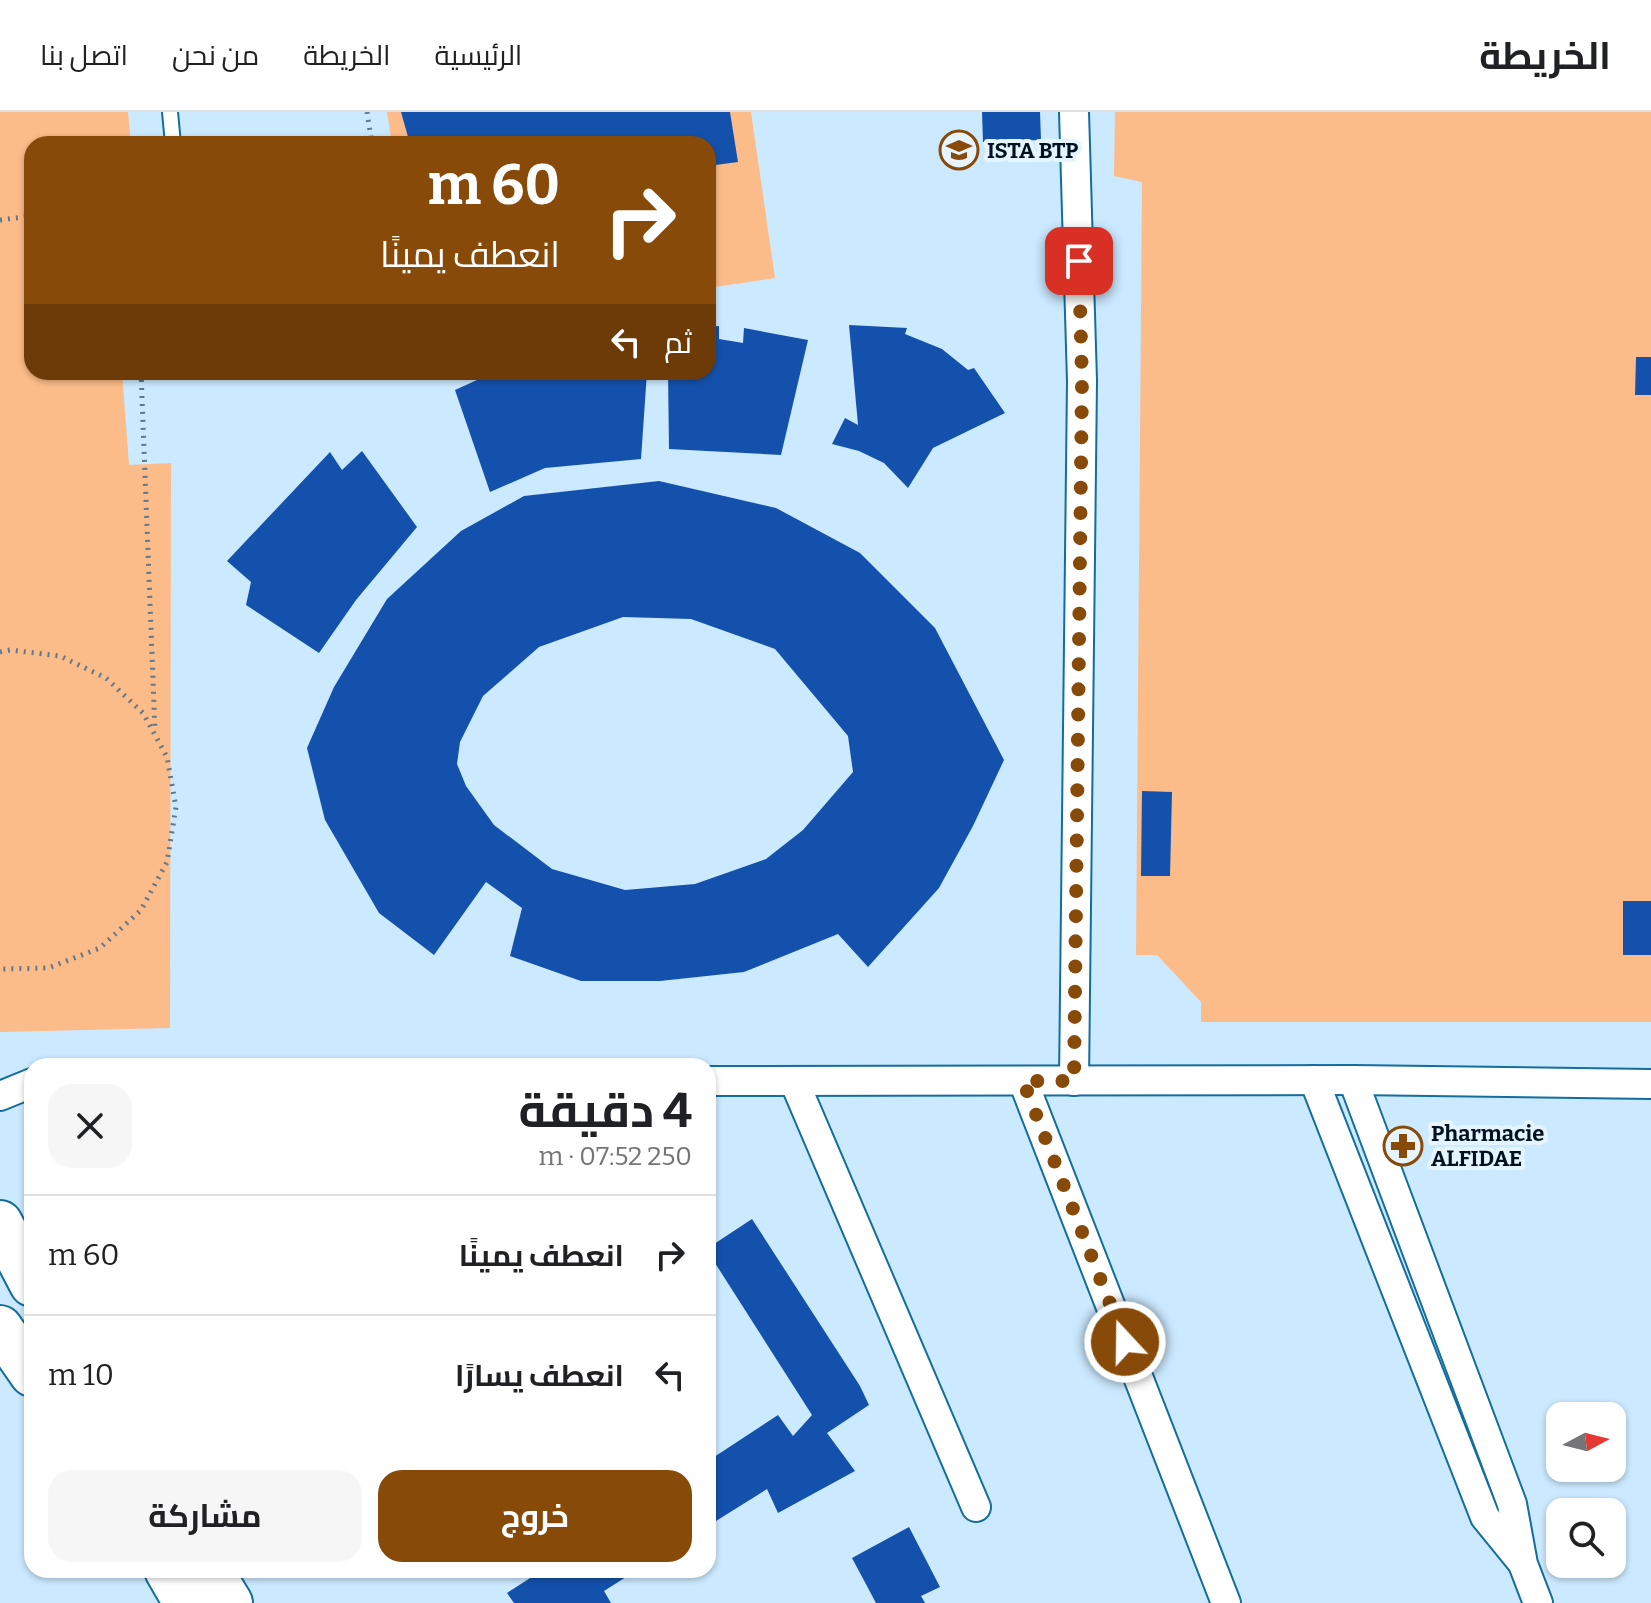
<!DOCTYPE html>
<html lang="ar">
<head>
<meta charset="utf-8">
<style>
  body { margin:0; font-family:Bitter,Cairo,serif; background:#f6f6f6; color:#202124; direction:rtl; height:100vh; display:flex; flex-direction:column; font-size:30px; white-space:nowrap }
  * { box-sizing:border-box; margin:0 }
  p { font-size:26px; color:#757577 }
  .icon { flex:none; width:44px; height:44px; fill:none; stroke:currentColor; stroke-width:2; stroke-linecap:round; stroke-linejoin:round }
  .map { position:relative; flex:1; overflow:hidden; direction:ltr }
  .panel { position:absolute; left:24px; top:946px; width:692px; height:520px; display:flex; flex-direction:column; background:#fff; border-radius:24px; box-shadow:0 2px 6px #0004; direction:rtl }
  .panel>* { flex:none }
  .guide { position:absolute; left:24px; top:24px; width:692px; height:244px; border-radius:24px; box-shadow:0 2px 6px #0004; direction:rtl; background:#874a09; color:#fff; overflow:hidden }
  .needle { width:52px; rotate:83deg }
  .controls { position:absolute; left:1546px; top:1290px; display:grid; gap:16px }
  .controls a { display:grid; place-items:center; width:80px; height:80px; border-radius:16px; background:#fff; box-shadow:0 2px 6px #0004; font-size:40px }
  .pin { position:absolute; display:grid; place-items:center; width:68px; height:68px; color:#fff; margin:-34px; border-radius:16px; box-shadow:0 4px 12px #0006 }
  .me { position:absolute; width:88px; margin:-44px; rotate:339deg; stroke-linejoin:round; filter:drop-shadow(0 0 6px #0008) }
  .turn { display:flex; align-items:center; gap:28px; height:168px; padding:0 24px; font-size:36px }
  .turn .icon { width:104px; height:104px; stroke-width:2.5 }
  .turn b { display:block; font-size:56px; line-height:68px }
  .then { display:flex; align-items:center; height:76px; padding:0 24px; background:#0003; gap:16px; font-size:30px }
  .round { display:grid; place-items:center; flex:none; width:84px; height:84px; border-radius:24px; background:#f6f6f6 }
  .summary { display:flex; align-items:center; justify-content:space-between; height:136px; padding:0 24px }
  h1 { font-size:48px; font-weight:700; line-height:60px }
  .cta { display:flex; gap:16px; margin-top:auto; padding:16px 24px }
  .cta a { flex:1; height:92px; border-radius:24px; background:#874a09; color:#fff; font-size:32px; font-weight:700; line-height:92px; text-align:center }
  .cta a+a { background:#f6f6f6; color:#202124 }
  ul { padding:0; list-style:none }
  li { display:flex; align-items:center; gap:24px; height:120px; padding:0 24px; border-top:2px solid #e0e0e0 }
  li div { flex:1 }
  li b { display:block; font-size:30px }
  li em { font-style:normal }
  header { display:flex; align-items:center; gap:48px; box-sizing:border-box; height:112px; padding:0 40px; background:#fff; border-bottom:2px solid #e0e0e0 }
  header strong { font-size:38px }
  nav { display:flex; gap:44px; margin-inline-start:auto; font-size:28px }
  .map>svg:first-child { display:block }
  .green { fill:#fcbc89 }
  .building { fill:#1451ac; fill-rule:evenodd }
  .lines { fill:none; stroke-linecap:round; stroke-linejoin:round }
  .service-casing { stroke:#136d9d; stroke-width:18 }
  .minor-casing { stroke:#136d9d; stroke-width:32 }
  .primary-casing { stroke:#136d9d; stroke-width:48 }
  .path { stroke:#61788b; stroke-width:5; stroke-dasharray:2 6; stroke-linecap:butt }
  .service { stroke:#fff; stroke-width:14 }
  .minor { stroke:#fff; stroke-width:28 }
  .primary { stroke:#fff; stroke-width:44 }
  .route { stroke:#874a09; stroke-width:14; stroke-dasharray:0 25.2 }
  .labels { text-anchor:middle; stroke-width:8; stroke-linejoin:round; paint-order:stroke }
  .poi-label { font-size:22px; font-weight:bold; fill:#001120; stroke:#e5f4ff; text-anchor:start }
</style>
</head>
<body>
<header>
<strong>الخريطة</strong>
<nav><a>الرئيسية</a><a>الخريطة</a><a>من نحن</a><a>اتصل بنا</a></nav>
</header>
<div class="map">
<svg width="1651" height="1491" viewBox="0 0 1651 1491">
  <rect width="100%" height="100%" fill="#cbe9ff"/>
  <g class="green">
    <polygon points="0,0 128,0 131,32 32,32 32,260 122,260 129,353 171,351 170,916 0,920"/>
    <polygon points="387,0 751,0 775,166 708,176 708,32 392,32"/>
    <polygon points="1115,0 1651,0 1651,910 1201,910 1201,890 1157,843 1136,843 1142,70 1114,64"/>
  </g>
  <g class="building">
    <polygon points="401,0 730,0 738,50 708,54 708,32 410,32"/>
    <polygon points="982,0 1040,0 1041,28 983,30"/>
    <polygon points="849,213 907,216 905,222 942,237 968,258 974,256 1005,301 933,336 908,376 884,351 859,339 832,332 845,306 858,313"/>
    <polygon points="719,214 719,227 743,231 744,216 808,228 781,343 669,337 668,260 708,260 708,215"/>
    <polygon points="1636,245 1651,245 1651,283 1635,283"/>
    <polygon points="474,260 647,260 641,347 545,356 490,380 455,278 477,268"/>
    <polygon points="362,339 417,415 356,488 319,541 246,493 251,470 227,449 330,340 342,358"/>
    <path d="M659,369L776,396L860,441L935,516L1004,648L973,714L939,776L868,855L838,822L744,860L660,869H581L510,844L522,796L486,770L434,843L379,801L325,708L307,636L334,575L387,487L461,419L524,384ZM623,505L691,507L775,537L848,624L853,660L803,718L766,747L695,772L625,778L552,757L494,713L466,674L457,652L460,630L483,584L539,535Z"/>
    <polygon points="1142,679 1172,680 1170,764 1141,764"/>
    <rect x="1623" y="789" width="28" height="54"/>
    <polygon points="752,1107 860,1274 869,1293 827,1321 855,1359 778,1401 767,1377 708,1414 708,1349 778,1303 793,1324 812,1303 708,1140 708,1136"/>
    <polygon points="909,1415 940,1475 921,1484 925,1491 876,1491 852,1446"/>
    <polygon points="536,1458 637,1458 604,1479 611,1491 514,1491 507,1481 538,1461"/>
  </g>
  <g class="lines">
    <g class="service-casing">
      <polyline id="service" points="170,0 173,32"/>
    </g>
    <g class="minor-casing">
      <g id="minor">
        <polyline points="1074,0 1082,269 1074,969"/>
        <polyline points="1314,968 1485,1405 1520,1448"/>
        <polyline points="1353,968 1512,1392 1523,1452 1538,1491"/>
        <polyline points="708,969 1353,968 1651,972"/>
        <polyline points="794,969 976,1395"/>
        <polyline points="1023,969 1226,1491"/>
        <polyline points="0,984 32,971"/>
      </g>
    </g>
    <g class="primary-casing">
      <g id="primary">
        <polyline points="0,1111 32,1172"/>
        <polyline points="0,1216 32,1262"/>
        <polyline points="167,1458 186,1491"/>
        <polyline points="210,1458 230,1491"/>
      </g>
    </g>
    <g class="path">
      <polyline points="367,0 372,32"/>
      <polyline points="0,108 32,104"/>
      <polyline points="141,260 155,619"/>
      <polyline points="0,540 10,538 60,544 106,566 143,601 167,645 176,695 167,750 141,798 100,836 48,856 0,857"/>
    </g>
    <use href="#service" class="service"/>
    <use href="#minor" class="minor"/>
    <use href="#primary" class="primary"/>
  </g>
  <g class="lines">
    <polyline class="route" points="1079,149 1082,269 1074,969 1023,969 1125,1230"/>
  </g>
  <defs>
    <g id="university-ring" transform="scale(2)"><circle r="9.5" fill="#e5f4ff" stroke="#874a09" stroke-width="1.5"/><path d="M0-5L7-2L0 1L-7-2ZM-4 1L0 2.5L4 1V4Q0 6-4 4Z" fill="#874a09"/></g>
    <g id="pharmacy-ring" transform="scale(2)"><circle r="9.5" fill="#e5f4ff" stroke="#874a09" stroke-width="1.5"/><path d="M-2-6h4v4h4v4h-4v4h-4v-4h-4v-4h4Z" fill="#874a09"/></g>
  </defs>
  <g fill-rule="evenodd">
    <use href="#university-ring" x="959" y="38"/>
    <use href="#pharmacy-ring" x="1403" y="1034"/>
  </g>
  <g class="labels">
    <g class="poi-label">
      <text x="987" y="46">ISTA BTP</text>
      <text x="1431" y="1029">Pharmacie<tspan x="1431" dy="25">ALFIDAE</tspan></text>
    </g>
  </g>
</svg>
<div class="controls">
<a><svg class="needle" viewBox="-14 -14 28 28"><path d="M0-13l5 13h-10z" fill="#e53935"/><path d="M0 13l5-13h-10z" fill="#757577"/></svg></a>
<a><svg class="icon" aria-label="search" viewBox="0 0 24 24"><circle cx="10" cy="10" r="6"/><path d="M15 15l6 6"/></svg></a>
</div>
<div class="pin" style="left:1079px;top:149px;background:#d93025"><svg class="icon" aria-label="arrive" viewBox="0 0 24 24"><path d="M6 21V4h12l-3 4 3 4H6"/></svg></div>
<svg class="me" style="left:1125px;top:1230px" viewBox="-20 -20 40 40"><circle r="17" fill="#874a09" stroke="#fff" stroke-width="3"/><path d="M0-11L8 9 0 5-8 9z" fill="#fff"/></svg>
<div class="guide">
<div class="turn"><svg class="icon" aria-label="right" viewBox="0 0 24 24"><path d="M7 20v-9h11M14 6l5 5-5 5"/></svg><div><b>60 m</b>انعطف يمينًا</div></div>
<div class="then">ثم<svg class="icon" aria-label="left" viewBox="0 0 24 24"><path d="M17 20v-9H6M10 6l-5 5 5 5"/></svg></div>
</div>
<section class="panel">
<div class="summary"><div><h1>4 دقيقة</h1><p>250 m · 07:52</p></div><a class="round"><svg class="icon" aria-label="close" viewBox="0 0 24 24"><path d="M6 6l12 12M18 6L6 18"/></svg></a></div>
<ul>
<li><svg class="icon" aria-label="right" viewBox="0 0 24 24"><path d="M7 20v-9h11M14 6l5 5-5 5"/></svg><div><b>انعطف يمينًا</b></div><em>60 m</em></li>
<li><svg class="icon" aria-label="left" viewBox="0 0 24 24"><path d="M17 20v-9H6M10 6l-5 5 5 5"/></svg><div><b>انعطف يسارًا</b></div><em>10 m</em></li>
</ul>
<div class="cta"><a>خروج</a><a>مشاركة</a></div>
</section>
</div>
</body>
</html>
